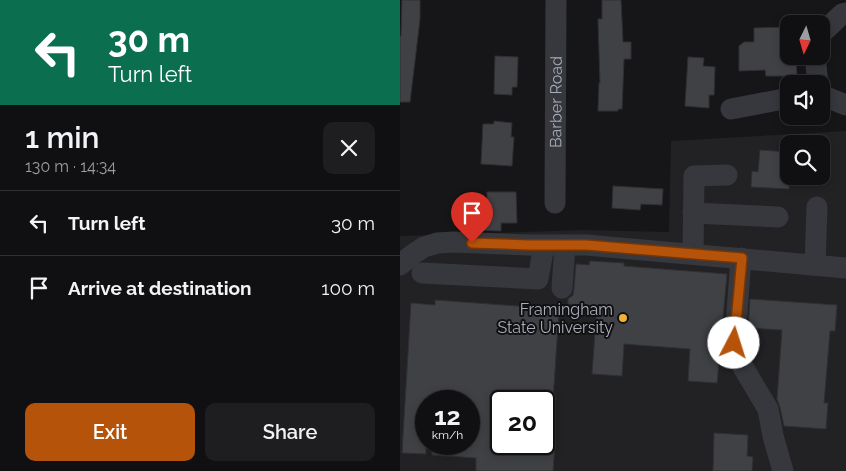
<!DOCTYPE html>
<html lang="en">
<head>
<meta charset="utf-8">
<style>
  body { margin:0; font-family:Raleway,sans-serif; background:#1e1e20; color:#f1f3f6; height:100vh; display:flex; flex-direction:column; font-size:19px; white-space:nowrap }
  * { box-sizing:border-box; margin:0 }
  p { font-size:16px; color:#9c9d9f }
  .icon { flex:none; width:28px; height:28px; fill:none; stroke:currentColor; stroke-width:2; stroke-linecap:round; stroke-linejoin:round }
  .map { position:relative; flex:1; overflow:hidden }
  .drawer { display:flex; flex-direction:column; background:#101012; width:400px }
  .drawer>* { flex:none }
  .top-card { background:#0b6e4f; color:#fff; overflow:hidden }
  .needle { width:32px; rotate:185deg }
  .buttons { position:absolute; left:380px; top:15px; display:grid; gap:10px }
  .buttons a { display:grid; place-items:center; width:50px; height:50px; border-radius:10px; background:#101012; box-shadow:0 2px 8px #0003,0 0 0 1px #303032; font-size:25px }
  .speed { position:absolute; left:15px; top:390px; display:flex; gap:10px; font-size:25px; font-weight:700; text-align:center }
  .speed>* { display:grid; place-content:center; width:65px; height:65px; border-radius:50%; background:#101012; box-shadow:0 2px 8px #0003,0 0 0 1px #303032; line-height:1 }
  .speed small { font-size:12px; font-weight:400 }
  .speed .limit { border:2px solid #111; border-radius:8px; background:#fff; color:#111 }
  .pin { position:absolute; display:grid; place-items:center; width:42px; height:42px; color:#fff; margin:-51px -21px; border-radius:50% 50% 50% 0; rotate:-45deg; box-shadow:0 0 5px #0007 }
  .pin .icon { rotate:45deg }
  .me { position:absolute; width:55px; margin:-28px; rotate:5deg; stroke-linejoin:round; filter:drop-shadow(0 0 4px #0008) }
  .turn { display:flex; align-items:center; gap:18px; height:105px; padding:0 25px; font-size:22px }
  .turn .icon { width:65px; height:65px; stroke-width:2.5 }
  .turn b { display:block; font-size:35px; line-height:42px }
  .round { display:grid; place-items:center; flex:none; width:52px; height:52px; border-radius:10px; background:#1e1e20 }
  .summary { display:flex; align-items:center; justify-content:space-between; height:85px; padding:0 25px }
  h1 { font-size:30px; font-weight:600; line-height:38px }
  .cta { display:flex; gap:10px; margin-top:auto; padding:10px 25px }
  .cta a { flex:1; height:58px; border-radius:10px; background:#b45309; color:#fff; font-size:20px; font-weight:600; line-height:58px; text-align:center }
  .cta a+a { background:#1e1e20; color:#f1f3f6 }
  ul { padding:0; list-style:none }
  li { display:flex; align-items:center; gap:15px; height:65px; padding:0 25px; border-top:1px solid #303032 }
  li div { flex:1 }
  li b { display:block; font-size:19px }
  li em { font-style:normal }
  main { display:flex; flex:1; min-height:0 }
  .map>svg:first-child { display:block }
  .built { fill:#222225; fill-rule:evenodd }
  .building { fill:#404145; stroke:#303034 }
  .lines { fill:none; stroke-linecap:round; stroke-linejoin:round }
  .minor { stroke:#37383d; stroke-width:21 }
  .route-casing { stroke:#753606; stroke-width:12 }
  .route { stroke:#b45309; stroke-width:9 }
  .poi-dot { fill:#f2b134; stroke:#111113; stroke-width:2 }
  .labels { text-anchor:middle; stroke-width:4; stroke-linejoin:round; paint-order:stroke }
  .street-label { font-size:16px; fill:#a8adb8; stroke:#111113 }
  .poi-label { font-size:16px; fill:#a8adb8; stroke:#111113; text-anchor:end }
</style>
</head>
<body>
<main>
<section class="drawer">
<div class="top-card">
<div class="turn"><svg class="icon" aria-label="left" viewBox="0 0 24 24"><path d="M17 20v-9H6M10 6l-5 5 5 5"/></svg><div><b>30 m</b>Turn left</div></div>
</div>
<div class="summary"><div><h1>1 min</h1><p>130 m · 14:34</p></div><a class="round"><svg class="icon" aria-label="close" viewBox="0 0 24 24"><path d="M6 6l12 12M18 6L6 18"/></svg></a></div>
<ul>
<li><svg class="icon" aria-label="left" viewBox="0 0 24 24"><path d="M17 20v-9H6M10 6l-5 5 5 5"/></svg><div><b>Turn left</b></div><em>30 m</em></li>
<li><svg class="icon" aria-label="arrive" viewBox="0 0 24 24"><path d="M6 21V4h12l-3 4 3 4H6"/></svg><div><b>Arrive at destination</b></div><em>100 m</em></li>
</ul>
<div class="cta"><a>Exit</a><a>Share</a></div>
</section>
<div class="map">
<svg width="446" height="471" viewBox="0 0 446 471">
  <rect width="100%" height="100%" fill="#161618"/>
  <path class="built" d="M446,131V471H0V236L183,230L269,232L271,141ZM389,144H421V176H389ZM26,401H69V444H26ZM101,401H144V444H101Z"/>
  <g class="building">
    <polygon points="2,0 20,0 20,19 10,102 0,102 0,36 1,36"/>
    <polygon points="202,0 221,0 223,42 231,42 231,59 224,59 222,109 218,109 218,111 198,111 199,83 200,83 198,19 202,19"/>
    <polygon points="389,27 389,56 396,56 397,76 366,76 365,70 339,71 339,46 344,42 354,42 354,28"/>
    <polygon points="95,56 118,57 117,87 112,87 112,95 94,94"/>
    <polygon points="288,57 304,58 303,66 315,67 314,95 309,95 309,108 285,106"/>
    <polygon points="94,121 112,123 111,137 114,137 112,166 81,164 83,124 94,124"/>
    <polygon points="360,150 389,152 389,189 351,187 352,171 358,172"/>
    <polygon points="213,186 263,189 262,205 241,204 240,210 212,208"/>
    <polygon points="87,192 116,192 117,223 101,223 101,231 75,230 75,214 78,214 78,199 87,199"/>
    <polygon points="190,261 224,263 224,266 327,274 317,383 288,381 290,349 224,344 222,376 192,374 197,306 168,304 168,299 173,295 174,289 176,264 189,265"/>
    <polygon points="350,299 437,305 435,331 430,331 424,403 428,403 426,429 384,426 380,407 377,399 382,330 348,328"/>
    <polygon points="35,300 159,309 153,401 101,401 101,444 155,444 153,471 76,471 76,458 32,455 32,444 69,444 69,401 26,401 26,454 2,453 11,303 35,305"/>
    <polygon points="314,433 348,435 347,456 353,457 352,471 313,471"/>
  </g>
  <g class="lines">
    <g class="minor">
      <polyline points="421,34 442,14 446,13"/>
      <polyline points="415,56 418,84"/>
      <polyline points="421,95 446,105"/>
      <polyline points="331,109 389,98"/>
      <path id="s1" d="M155,203L156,0"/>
      <polyline points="293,213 378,217"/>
      <polyline points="293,254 294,176 327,175"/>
      <polyline points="341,258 334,352 368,409 373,436 383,471"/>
      <polyline points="0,265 12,255 24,247 37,243 54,242 129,245 186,245 446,268"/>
      <polyline points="415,265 417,207"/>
      <polyline points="22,273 138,279 144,245"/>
      <polyline points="162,288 165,245"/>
    </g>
  </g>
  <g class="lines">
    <g class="route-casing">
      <polyline id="route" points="72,243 129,245 186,245 342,258 334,343"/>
    </g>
    <use href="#route" class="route"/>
  </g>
  <circle class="poi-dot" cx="223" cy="318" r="5"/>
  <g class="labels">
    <g class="street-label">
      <text dy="6" stroke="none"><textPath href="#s1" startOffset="101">Barber Road</textPath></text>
    </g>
    <g class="poi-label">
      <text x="213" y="315">Framingham<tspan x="213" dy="18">State University</tspan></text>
    </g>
  </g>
</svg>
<div class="buttons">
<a><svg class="needle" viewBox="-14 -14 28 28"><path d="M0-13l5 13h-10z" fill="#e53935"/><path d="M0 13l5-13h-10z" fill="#9c9d9f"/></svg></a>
<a><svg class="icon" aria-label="sound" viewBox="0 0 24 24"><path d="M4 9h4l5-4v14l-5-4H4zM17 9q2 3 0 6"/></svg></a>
<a><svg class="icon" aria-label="search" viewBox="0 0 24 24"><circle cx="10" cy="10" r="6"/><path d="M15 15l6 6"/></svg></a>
</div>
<div class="speed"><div>12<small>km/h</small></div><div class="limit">20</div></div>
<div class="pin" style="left:72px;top:243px;background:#d93025"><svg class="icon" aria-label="arrive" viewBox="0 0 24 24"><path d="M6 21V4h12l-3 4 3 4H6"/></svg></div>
<svg class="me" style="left:334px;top:343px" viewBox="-20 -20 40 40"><circle r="19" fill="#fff"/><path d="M0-13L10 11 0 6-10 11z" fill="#b45309"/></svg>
</div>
</main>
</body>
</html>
